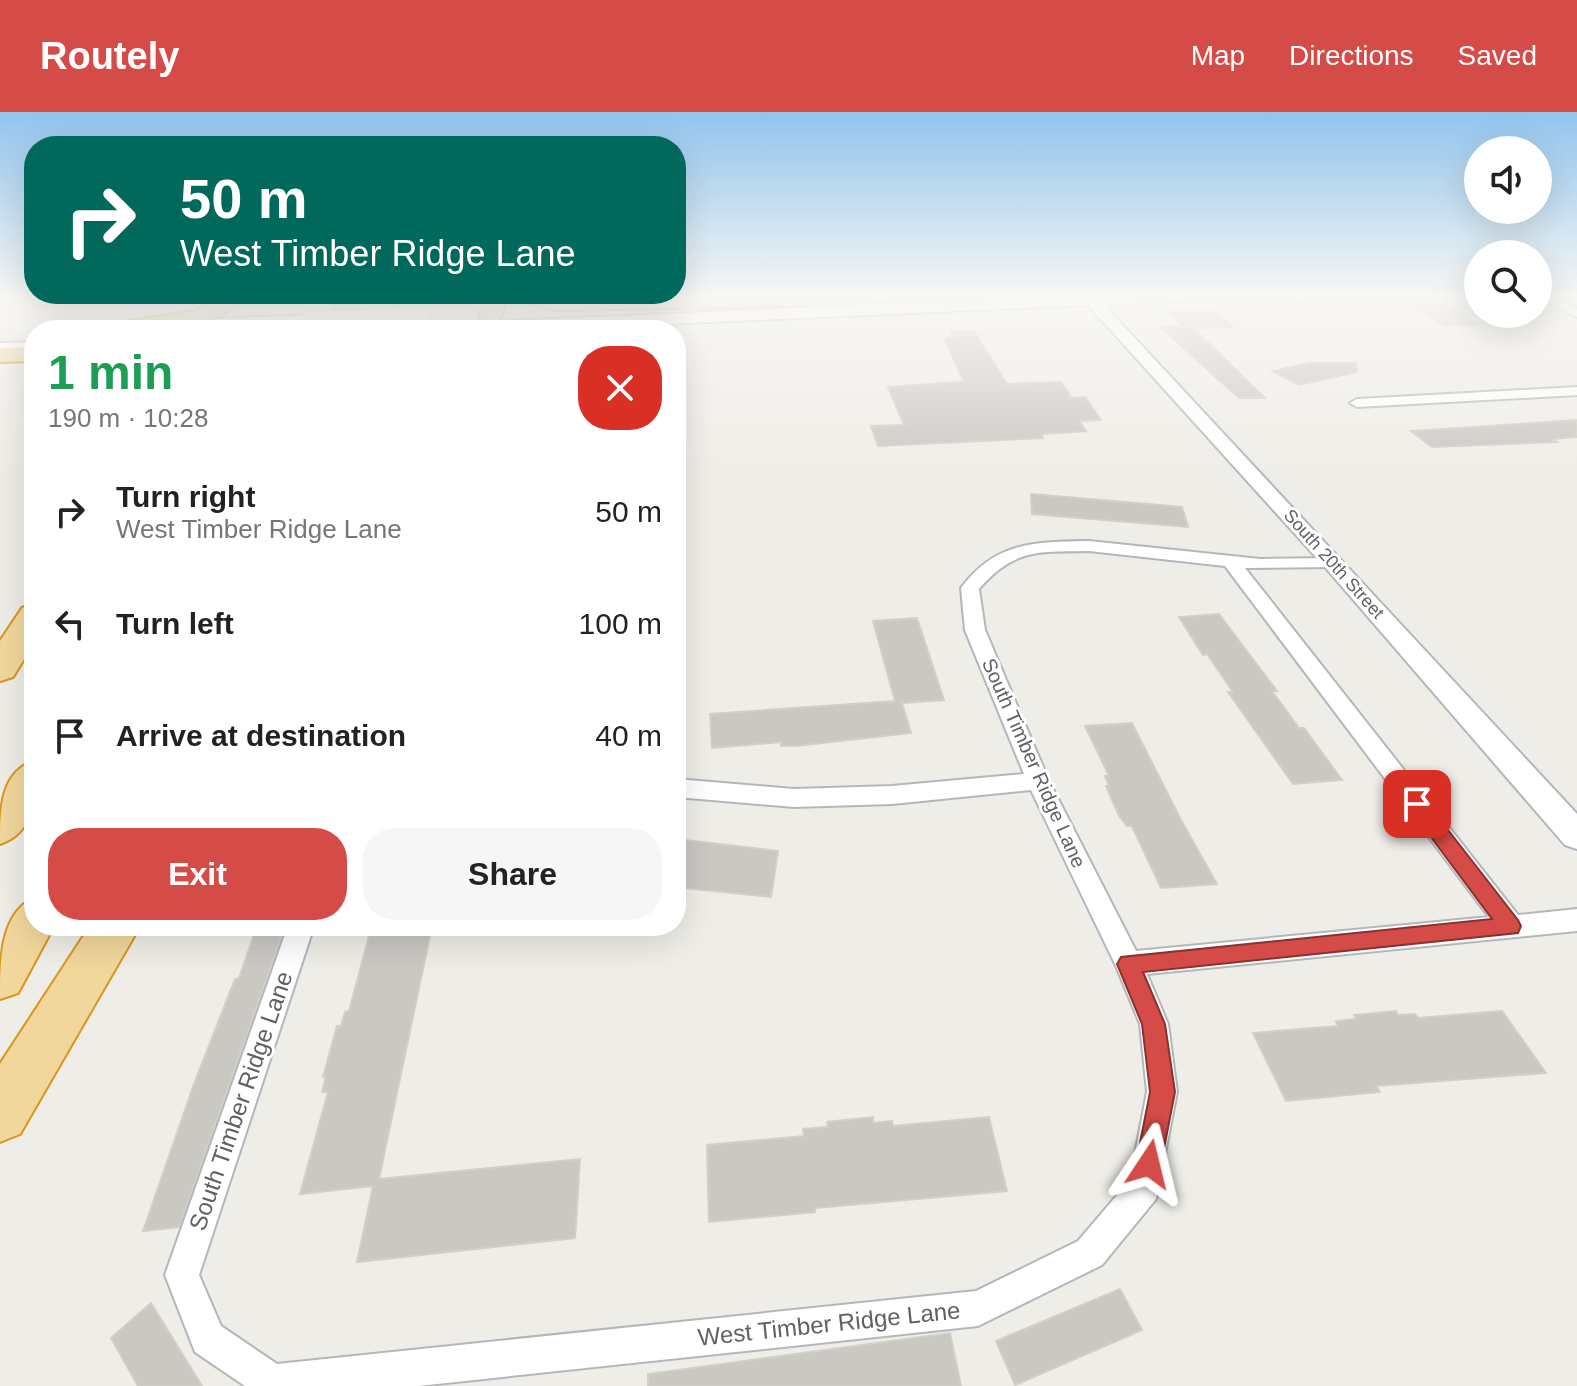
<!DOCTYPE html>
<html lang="en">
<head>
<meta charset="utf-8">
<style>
  body { margin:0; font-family:Helvetica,sans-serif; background:#f6f6f6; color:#222; height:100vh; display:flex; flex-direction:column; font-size:30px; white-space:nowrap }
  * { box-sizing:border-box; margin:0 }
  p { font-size:26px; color:#767676 }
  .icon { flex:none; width:44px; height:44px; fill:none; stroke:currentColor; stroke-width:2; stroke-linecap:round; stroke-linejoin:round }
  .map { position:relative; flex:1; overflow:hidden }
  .sheet { position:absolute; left:24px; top:208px; width:662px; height:616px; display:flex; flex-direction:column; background:#fff; border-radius:32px; box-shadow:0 8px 32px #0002 }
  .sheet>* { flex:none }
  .top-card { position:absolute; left:24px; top:24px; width:662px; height:168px; border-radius:32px; box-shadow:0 8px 32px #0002; background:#00695c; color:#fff; overflow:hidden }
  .fabs { position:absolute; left:1464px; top:24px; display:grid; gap:16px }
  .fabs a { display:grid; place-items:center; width:88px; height:88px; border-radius:50%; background:#fff; box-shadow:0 8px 32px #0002; font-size:40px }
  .pin { position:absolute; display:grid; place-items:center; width:68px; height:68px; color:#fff; margin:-34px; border-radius:16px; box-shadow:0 4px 12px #0006 }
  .me { position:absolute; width:88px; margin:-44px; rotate:10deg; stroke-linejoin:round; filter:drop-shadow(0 0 6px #0008) }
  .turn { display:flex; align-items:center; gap:28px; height:168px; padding:0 24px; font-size:36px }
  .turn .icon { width:104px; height:104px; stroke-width:2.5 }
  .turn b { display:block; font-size:56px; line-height:68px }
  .round { display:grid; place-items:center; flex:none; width:84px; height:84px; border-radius:32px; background:#f6f6f6 }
  .headline { display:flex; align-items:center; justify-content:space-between; height:136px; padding:0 24px }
  h1 { font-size:48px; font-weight:800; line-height:60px; color:#1e9e55 }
  .action { display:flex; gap:16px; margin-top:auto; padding:16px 24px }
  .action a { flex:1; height:92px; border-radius:32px; background:#d54b47; color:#fff; font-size:32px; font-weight:800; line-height:92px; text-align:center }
  .action a+a { background:#f6f6f6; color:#222 }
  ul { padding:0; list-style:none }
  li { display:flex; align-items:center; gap:24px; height:112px; padding:0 24px }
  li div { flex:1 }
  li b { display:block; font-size:30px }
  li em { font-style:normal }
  header { display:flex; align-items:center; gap:48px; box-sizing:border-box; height:112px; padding:0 40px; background:#d54b47; color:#fff }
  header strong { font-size:38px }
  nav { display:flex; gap:44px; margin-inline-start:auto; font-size:28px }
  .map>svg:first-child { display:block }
  .building { fill:#cac8c3; stroke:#d3cec6; stroke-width:2 }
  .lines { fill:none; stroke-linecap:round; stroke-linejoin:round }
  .street-casing { stroke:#b4b7ba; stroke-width:4 }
  .secondary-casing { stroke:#b3b6ba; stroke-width:4 }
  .highway-casing { stroke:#da951c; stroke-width:4 }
  .street { fill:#fff; fill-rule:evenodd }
  .secondary { fill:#fff; fill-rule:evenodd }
  .highway { fill:#f1d79c; fill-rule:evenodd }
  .secondary-bridge-casing { stroke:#b3b6ba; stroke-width:19; stroke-linecap:butt }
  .secondary-bridge { stroke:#fff; stroke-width:17 }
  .route { fill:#d54b47; stroke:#8a312e; stroke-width:2 }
  .labels { text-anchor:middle; stroke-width:6; stroke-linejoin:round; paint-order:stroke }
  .far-street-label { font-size:18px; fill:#5e6265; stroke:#fff }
  .street-label { font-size:20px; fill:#5e6265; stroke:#fff }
  .near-street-label { font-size:24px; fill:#5e6265; stroke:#fff }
</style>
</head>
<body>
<header>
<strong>Routely</strong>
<nav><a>Map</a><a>Directions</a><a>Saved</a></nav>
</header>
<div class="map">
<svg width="1577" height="1274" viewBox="0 0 1577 1274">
  <rect width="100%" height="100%" fill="#efede7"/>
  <g class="building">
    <polygon points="1410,183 1426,183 1478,212 1443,213 1403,186"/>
    <polygon points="1214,198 1233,215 1193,216 1265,286 1239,286 1160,215 1182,214 1168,199"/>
    <polygon points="974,219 1007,272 1061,270 1072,286 1085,285 1101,308 1079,309 1086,319 1041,322 1043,326 878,334 871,314 904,313 888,275 964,270 944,226 954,225 951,220"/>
    <polygon points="1310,251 1356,251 1357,260 1299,273 1272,259"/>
    <polygon points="1577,308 1577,325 1552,327 1557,330 1432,335 1411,319"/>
    <polygon points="1031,382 1182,395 1188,415 1032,402"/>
    <polygon points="1219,502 1277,579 1272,579 1299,616 1304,616 1342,668 1293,672 1228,580 1233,580 1207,542 1203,543 1179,505"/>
    <polygon points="917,506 944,588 902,591 911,621 796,634 781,634 781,630 712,636 710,602 895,589 873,509"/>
    <polygon points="1132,611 1181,708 1217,772 1161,776 1132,714 1127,714 1119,704 1106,674 1109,674 1105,664 1109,664 1085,614"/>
    <polygon points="676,727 778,739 771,785 676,775"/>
    <polygon points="257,814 285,814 179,1115 143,1119 194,972 235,867 239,866"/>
    <polygon points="431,819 379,1067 580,1047 575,1126 357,1150 373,1074 300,1082 328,980 322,980 326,965 323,965 337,914 341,914 345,900 349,899 369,824"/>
    <polygon points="1396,899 1398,903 1415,902 1418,906 1502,899 1546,961 1376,974 1380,980 1286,989 1253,921 1338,914 1336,909 1356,907 1354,903"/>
    <polygon points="873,1005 873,1011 892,1009 893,1014 989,1005 1007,1079 815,1096 815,1100 709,1110 707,1033 804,1024 803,1017 828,1015 827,1010"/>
    <polygon points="1120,1177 1142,1218 1015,1273 996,1229"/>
    <polygon points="151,1191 202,1274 138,1274 111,1226"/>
    <polygon points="950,1221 961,1274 648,1274 648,1262"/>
  </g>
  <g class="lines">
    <g class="street-casing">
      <g id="street">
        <polygon points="1270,183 1287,185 1407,183 1285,191"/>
        <polygon points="1538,183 1552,183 1577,197 1577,205"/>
        <polygon points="1577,275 1577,283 1357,295 1350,291 1357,287"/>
        <path d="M1089,429L1260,447L1339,446V454L1333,455L1245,456L1518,803L1577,797V819L1147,862L1168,912L1177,980L1156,1087L1102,1153L978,1214L418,1274H245L195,1240L165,1163L288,814H314L199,1163L221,1214L277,1252L976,1179L1078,1129L1130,1068L1147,980L1140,912L1116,854L1031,678L892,692L794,695L676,685V667L794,677L892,674L1024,662L965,518L961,476C996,429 1035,430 1089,429ZM1089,439L1225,454L1489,805L1136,839L1049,669L985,518L979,477C1014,436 1039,440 1089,439Z"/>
      </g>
    </g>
    <g class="secondary-casing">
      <g id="secondary">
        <polygon points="1080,183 1225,183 1218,188 1104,193 1577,702 1577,737 1565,733 1325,455 1088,193 532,218 413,218 421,213"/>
        <polygon points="310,203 316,205 316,211 193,218 74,218 82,213"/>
        <polygon points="34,230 34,240 0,241 0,231"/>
      </g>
    </g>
    <g class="highway-casing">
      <g id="highway">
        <path d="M224,183H250C226,210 150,228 118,216L129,209L195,199Z"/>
        <polygon points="344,183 364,183 342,218 320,218"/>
        <polygon points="382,183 402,183 384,218 362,218"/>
        <polygon points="489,183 800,183 804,188 794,194 557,198 508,186 496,218 474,218"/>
        <polygon points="34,235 34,249 0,250 0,236"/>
        <polygon points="34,492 34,531 13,565 0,569 0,529 22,496"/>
        <path d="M34,649C34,682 37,720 0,732C0,699 0,660 34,649Z"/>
        <path d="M34,786V814H54L18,881L0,887C0,849 0,801 34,786Z"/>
        <polygon points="90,814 140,814 20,1022 0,1030 0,952"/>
      </g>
    </g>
    <use href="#street" class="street"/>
    <use href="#secondary" class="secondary"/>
    <use href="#highway" class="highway"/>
    <g class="secondary-bridge-casing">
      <polyline id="secondary-bridge" points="310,208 419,204"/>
    </g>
    <use href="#secondary-bridge" class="secondary-bridge"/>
  </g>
  <linearGradient id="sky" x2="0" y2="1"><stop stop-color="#92c4ed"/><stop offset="0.51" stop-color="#f8f7f4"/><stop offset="1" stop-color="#f8f7f4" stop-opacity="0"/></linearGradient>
  <rect width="1577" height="362" fill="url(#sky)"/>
  <polygon class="route" points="1417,685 1424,687 1518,808 1521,814 1518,821 1143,860 1165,912 1175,980 1159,1062 1149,1065 1140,1062 1136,1052 1150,980 1142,912 1117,852 1121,845 1492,807 1410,697 1407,692"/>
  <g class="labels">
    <g class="far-street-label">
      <text transform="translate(1334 452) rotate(48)" y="6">South 20th Street</text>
    </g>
    <g class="street-label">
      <text transform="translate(1034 651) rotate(66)" y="7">South Timber Ridge Lane</text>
    </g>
    <g class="near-street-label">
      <text transform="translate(241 989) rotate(-71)" y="8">South Timber Ridge Lane</text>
      <text transform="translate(829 1212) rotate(-6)" y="8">West Timber Ridge Lane</text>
    </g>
  </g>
</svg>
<div class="fabs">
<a><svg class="icon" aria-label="sound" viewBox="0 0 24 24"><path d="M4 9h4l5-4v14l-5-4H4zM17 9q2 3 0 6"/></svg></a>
<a><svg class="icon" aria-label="search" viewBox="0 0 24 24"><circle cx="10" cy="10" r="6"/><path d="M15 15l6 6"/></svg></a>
</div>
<div class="pin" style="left:1417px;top:692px;background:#d93025"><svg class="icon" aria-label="arrive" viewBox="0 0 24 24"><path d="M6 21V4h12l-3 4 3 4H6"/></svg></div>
<svg class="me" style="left:1149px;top:1052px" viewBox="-20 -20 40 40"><path d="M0-17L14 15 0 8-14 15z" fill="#d54b47" stroke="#fff" stroke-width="4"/></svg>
<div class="top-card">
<div class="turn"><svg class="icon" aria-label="right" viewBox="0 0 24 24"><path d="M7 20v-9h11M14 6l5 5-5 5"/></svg><div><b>50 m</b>West Timber Ridge Lane</div></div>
</div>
<section class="sheet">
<div class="headline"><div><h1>1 min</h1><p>190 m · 10:28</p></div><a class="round" style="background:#d93025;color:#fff"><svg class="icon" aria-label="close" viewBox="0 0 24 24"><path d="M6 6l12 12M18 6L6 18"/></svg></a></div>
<ul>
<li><svg class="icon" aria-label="right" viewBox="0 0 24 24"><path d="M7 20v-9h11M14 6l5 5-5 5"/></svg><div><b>Turn right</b><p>West Timber Ridge Lane</p></div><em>50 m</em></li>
<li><svg class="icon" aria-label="left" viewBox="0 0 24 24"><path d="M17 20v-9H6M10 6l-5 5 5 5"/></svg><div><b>Turn left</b></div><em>100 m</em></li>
<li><svg class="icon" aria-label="arrive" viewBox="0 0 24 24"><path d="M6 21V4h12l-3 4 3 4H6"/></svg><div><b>Arrive at destination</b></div><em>40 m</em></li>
</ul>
<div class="action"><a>Exit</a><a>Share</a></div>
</section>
</div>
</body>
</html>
